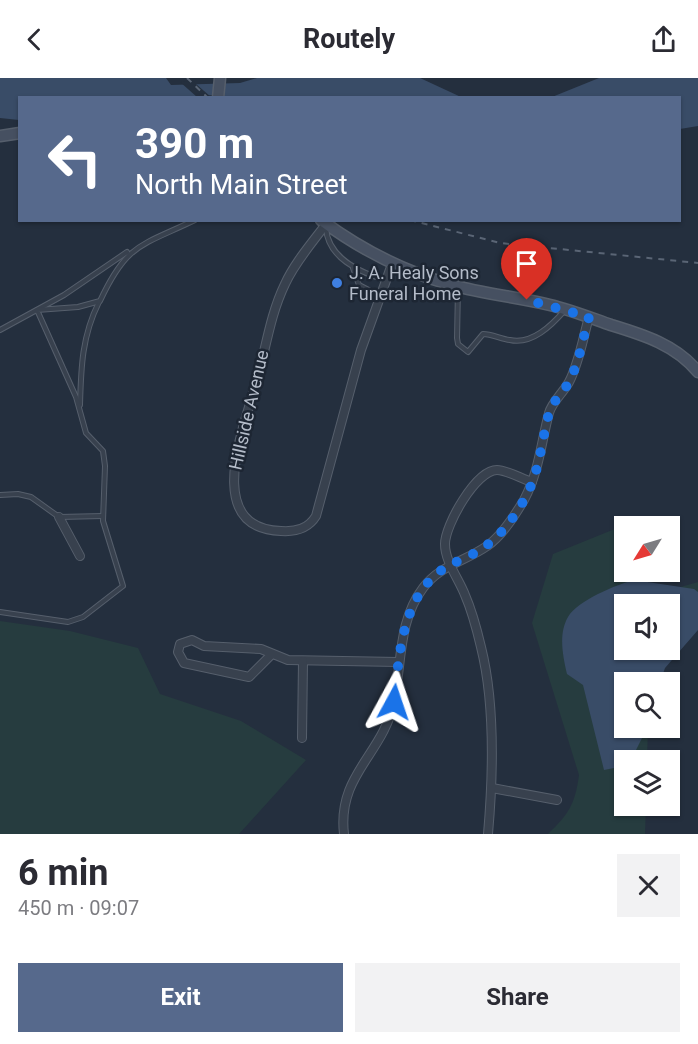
<!DOCTYPE html>
<html lang="en">
<head>
<meta charset="utf-8">
<style>
  body { margin:0; font-family:Roboto,sans-serif; background:#f2f2f3; color:#2b2b33; height:100vh; display:flex; flex-direction:column; font-size:22px; white-space:nowrap }
  * { box-sizing:border-box; margin:0 }
  p { font-size:20px; color:#7c7c81 }
  .icon { flex:none; width:33px; height:33px; fill:none; stroke:currentColor; stroke-width:2; stroke-linecap:round; stroke-linejoin:round }
  .map { position:relative; height:756px; overflow:hidden }
  .drawer { display:flex; flex-direction:column; background:#fff; flex:1 }
  .drawer>* { flex:none }
  .guide { position:absolute; left:18px; top:18px; width:663px; height:126px; border-radius:0px; box-shadow:0 2px 4px #0004; background:#56698c; color:#fff; overflow:hidden }
  .needle { width:39px; rotate:233deg }
  .buttons { position:absolute; left:614px; top:438px; display:grid; gap:12px }
  .buttons a { display:grid; place-items:center; width:66px; height:66px; border-radius:0px; background:#fff; box-shadow:0 2px 4px #0004; font-size:30px }
  .pin { position:absolute; display:grid; place-items:center; width:51px; height:51px; color:#fff; margin:-62px -26px; border-radius:50% 50% 50% 0; rotate:-45deg; box-shadow:0 0 6px #0007 }
  .pin .icon { rotate:45deg }
  .me { position:absolute; width:66px; margin:-33px; rotate:5deg; stroke-linejoin:round; filter:drop-shadow(0 0 4px #0008) }
  .turn { display:flex; align-items:center; gap:21px; height:126px; padding:0 18px; font-size:27px }
  .turn .icon { width:78px; height:78px; stroke-width:2.5 }
  .turn b { display:block; font-size:42px; line-height:51px }
  .round { display:grid; place-items:center; flex:none; width:63px; height:63px; border-radius:0px; background:#f2f2f3 }
  .headline { display:flex; align-items:center; justify-content:space-between; height:102px; padding:0 18px }
  h1 { font-size:36px; font-weight:700; line-height:45px }
  .button { display:flex; gap:12px; margin-top:auto; padding:12px 18px }
  .button a { flex:1; height:69px; border-radius:0px; background:#56698c; color:#fff; font-size:24px; font-weight:700; line-height:69px; text-align:center }
  .button a+a { background:#f2f2f3; color:#2b2b33 }
  header { display:flex; justify-content:space-between; align-items:center; height:78px; padding:0 18px; background:#fff; font-size:27px; font-weight:700 }
  .map>svg:first-child { display:block }
  .green { fill:#263c3f }
  .water { fill:#394c67; fill-rule:evenodd }
  .pier { fill:#242f3e }
  .lines { fill:none; stroke-linecap:round; stroke-linejoin:round }
  .service-casing { stroke:#565f6c; stroke-width:6 }
  .minor-casing { stroke:#565f6c; stroke-width:10 }
  .secondary-casing { stroke:#565f6c; stroke-width:13 }
  .service { stroke:#38414e; stroke-width:4 }
  .minor { stroke:#38414e; stroke-width:8 }
  .secondary { stroke:#465061; stroke-width:10 }
  .rail { stroke:#5a6575; stroke-width:2; stroke-dasharray:6 6; stroke-linecap:butt }
  .route { stroke:#1a73e8; stroke-width:10; stroke-dasharray:0 18 }
  .shop-dot { fill:#3f7fe0; stroke:#1d2633; stroke-width:2 }
  .labels { text-anchor:middle; stroke-width:5; stroke-linejoin:round; paint-order:stroke }
  .poi-label { font-size:18px; fill:#b4bcc9; stroke:#1d2633; text-anchor:start }
  .street-label { font-size:18px; fill:#b4bcc9; stroke:#1d2633 }
</style>
</head>
<body>
<header><svg class="icon" aria-label="back" viewBox="0 0 24 24"><path d="M15 5l-7 7 7 7"/></svg>Routely<svg class="icon" aria-label="share" viewBox="0 0 24 24"><path d="M12 15V3M7 8l5-5 5 5M5 13v7h14v-7"/></svg></header>
<div class="map">
<svg width="698" height="756" viewBox="0 0 698 756">
  <rect width="100%" height="100%" fill="#242f3e"/>
  <g class="green">
    <path d="M637,442V448H624V494H633L632,523L698,504V520L669,526H624V650H648L647,682H624V728H646L645,756H548C569,736 575,726 579,697L532,545L553,476Z"/>
    <polygon points="0,543 70,553 138,570 160,616 241,643 306,682 239,756 0,756"/>
  </g>
  <g class="water">
    <polygon points="0,0 166,0 171,7 240,5 257,0 420,0 461,19 219,20 213,17 183,20 20,20 19,42 0,40"/>
    <polygon points="599,0 698,0 698,48 680,51 680,20 552,19"/>
    <path d="M634,502L694,511L698,514V552L665,590L660,604H624V650H647L631,682H624V688L604,692L583,607L567,596C563,578 558,556 568,539C578,522 616,507 634,502ZM669,526V572H624V526Z"/>
  </g>
  <polygon class="pier" points="193,3 196,6 211,19 197,19 180,4"/>
  <g class="lines">
    <g class="service-casing">
      <g id="service">
        <path d="M326,150C328,180 359,194 385,202"/>
        <polyline points="353,190 359,207 380,218"/>
        <path d="M458,211L457,260L458,266L468,274L483,256C492,256 501,261 510,262C532,267 552,247 565,232"/>
        <polyline points="0,252 64,217 127,174"/>
        <path d="M80,327C81,289 82,258 99,224"/>
        <polyline points="0,417 18,416 31,419 59,439 103,438"/>
        <path d="M0,534L68,544L83,539L123,508L103,443L105,388L103,373L86,355L76,319L37,232L78,229L100,223C127,165 141,168 195,142"/>
      </g>
    </g>
    <g class="minor-casing">
      <g id="minor">
        <path d="M326,146C312,165 295,184 285,206C270,237 266,270 257,302C245,347 201,450 281,453C296,454 308,451 316,438L361,272L392,186"/>
        <polyline points="59,439 80,478"/>
        <polyline points="272,576 249,599 184,585 178,574 180,566 192,562 204,568 261,571 288,582 398,584"/>
        <polyline points="302,660 303,583"/>
        <polyline points="492,710 557,722"/>
        <path d="M344,756C337,696 384,676 394,623C402,585 398,543 423,510C440,487 466,483 487,468C502,458 515,437 524,422C539,394 541,365 549,335C552,324 563,315 569,304C579,285 583,260 589,239"/>
        <path d="M488,756C493,699 495,625 481,569C477,552 472,533 465,517C459,501 445,484 445,466C445,447 476,392 497,392C507,392 522,401 532,404"/>
      </g>
    </g>
    <g class="secondary-casing">
      <g id="secondary">
        <polyline points="218,20 220,0"/>
        <polyline points="0,58 20,55"/>
        <path d="M321,142C360,171 405,194 452,207C484,216 518,219 550,227C571,232 591,240 611,247C644,257 676,267 698,294"/>
      </g>
    </g>
    <use href="#service" class="service"/>
    <use href="#minor" class="minor"/>
    <use href="#secondary" class="secondary"/>
    <g class="rail">
      <polyline points="187,0 208,20"/>
      <polyline points="410,142 500,165 698,185"/>
    </g>
  </g>
  <g class="lines">
    <path class="route" d="M394,624C399,580 401,524 439,494C449,486 460,483 471,477C495,465 511,445 524,422C540,394 541,365 549,335C552,324 563,315 569,304C579,285 583,260 589,239L527,222"/>
  </g>
  <circle class="shop-dot" cx="337" cy="205" r="6"/>
  <g class="labels">
    <g class="poi-label">
      <text x="349" y="201">J. A. Healy Sons<tspan x="349" dy="21">Funeral Home</tspan></text>
    </g>
    <g class="street-label">
      <text transform="translate(249 332) rotate(-77)" y="6">Hillside Avenue</text>
    </g>
  </g>
</svg>
<div class="buttons">
<a><svg class="needle" viewBox="-14 -14 28 28"><path d="M0-13l5 13h-10z" fill="#e53935"/><path d="M0 13l5-13h-10z" fill="#7c7c81"/></svg></a>
<a><svg class="icon" aria-label="sound" viewBox="0 0 24 24"><path d="M4 9h4l5-4v14l-5-4H4zM17 9q2 3 0 6"/></svg></a>
<a><svg class="icon" aria-label="search" viewBox="0 0 24 24"><circle cx="10" cy="10" r="6"/><path d="M15 15l6 6"/></svg></a>
<a><svg class="icon" aria-label="layers" viewBox="0 0 24 24"><path d="M12 4l9 5-9 5-9-5zM3 14l9 5 9-5"/></svg></a>
</div>
<div class="pin" style="left:527px;top:222px;background:#d93025"><svg class="icon" aria-label="arrive" viewBox="0 0 24 24"><path d="M6 21V4h12l-3 4 3 4H6"/></svg></div>
<svg class="me" style="left:394px;top:624px" viewBox="-20 -20 40 40"><path d="M0-17L14 15 0 8-14 15z" fill="#1a73e8" stroke="#fff" stroke-width="4"/></svg>
<div class="guide">
<div class="turn"><svg class="icon" aria-label="left" viewBox="0 0 24 24"><path d="M17 20v-9H6M10 6l-5 5 5 5"/></svg><div><b>390 m</b>North Main Street</div></div>
</div>
</div>
<section class="drawer">
<div class="headline"><div><h1>6 min</h1><p>450 m · 09:07</p></div><a class="round"><svg class="icon" aria-label="close" viewBox="0 0 24 24"><path d="M6 6l12 12M18 6L6 18"/></svg></a></div>
<div class="button"><a>Exit</a><a>Share</a></div>
</section>
</body>
</html>
